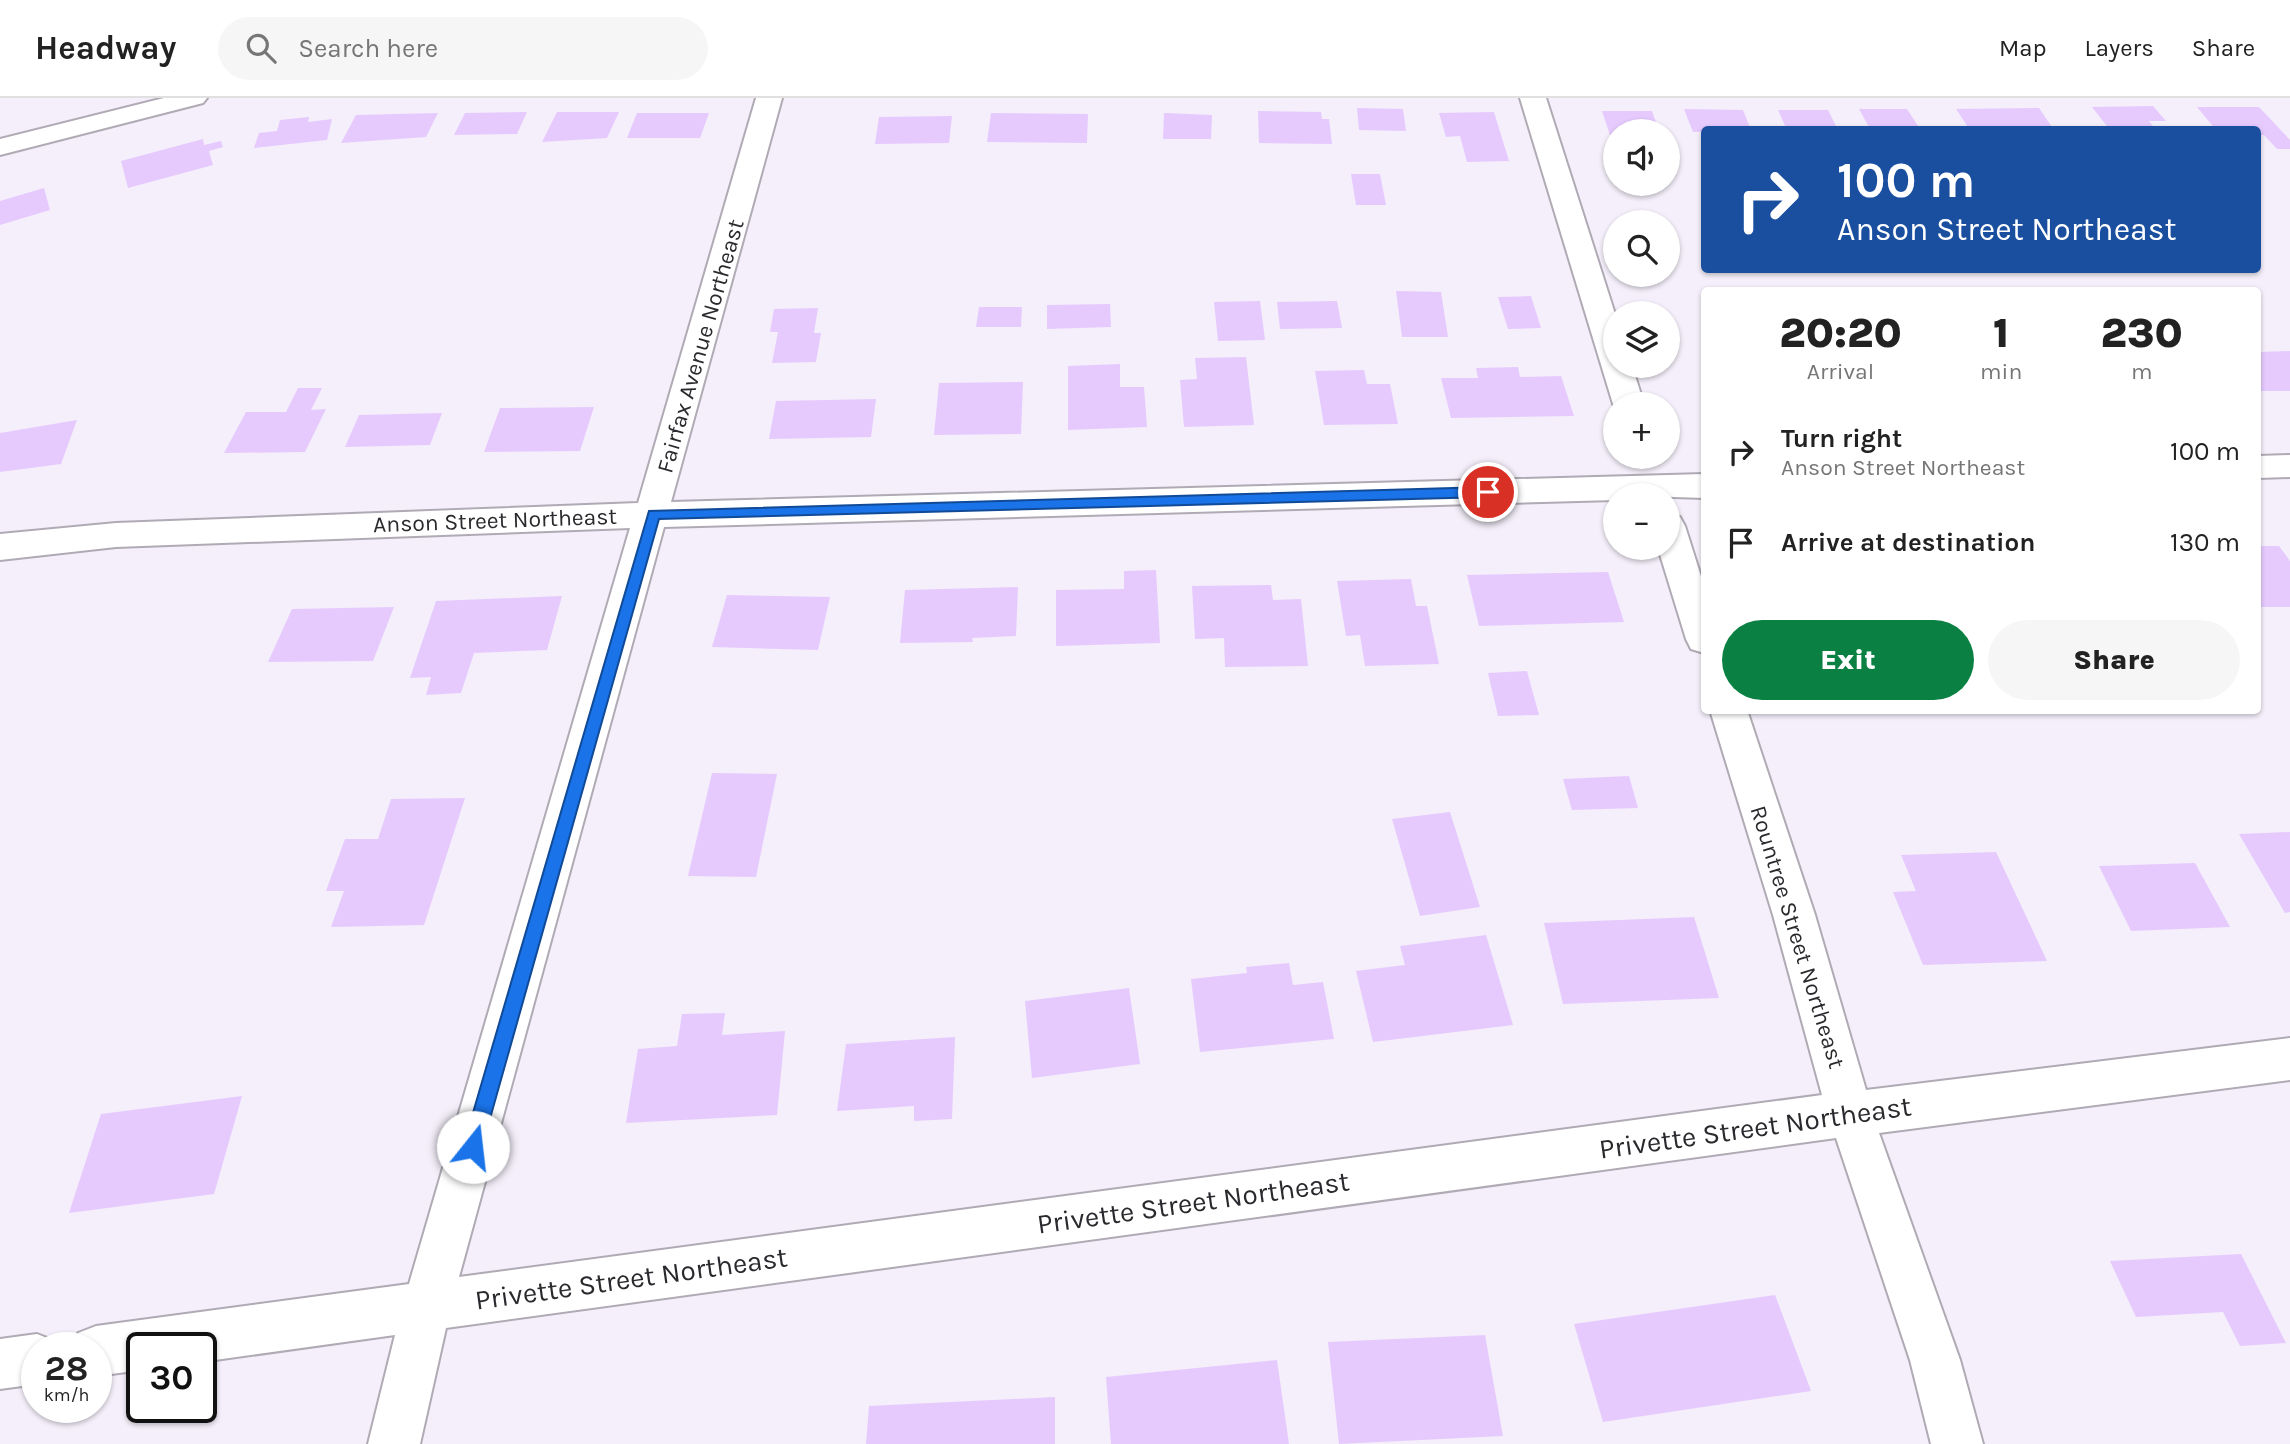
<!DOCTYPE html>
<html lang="en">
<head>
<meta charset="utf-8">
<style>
  body { margin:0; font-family:Karla,sans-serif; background:#f6f6f6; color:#222; height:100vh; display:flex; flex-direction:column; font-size:26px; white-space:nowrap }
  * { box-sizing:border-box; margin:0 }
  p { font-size:23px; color:#767676 }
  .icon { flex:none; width:38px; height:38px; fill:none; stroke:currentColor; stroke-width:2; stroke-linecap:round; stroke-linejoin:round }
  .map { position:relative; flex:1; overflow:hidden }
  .panel { position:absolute; left:1701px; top:189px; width:560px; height:427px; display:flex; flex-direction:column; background:#fff; border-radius:7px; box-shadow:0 2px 5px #0004 }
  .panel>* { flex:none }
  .banner { position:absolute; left:1701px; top:28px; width:560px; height:147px; border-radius:7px; box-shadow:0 2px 5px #0004; background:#1a4fa0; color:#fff; overflow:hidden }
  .tools { position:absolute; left:1603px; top:21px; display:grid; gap:14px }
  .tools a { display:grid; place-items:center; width:77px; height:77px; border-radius:50%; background:#fff; box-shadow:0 2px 5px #0004; font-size:35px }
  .speed { position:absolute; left:21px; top:1234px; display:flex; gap:14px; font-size:35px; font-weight:700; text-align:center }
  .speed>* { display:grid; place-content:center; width:91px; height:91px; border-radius:50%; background:#fff; box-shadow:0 2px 5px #0004; line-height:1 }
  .speed small { font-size:18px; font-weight:400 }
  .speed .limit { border:4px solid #111; border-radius:10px; background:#fff; color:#111 }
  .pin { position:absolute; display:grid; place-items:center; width:60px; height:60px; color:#fff; margin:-30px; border:4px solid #fff; border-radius:50%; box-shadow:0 2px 7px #0007 }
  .me { position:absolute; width:77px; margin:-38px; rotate:16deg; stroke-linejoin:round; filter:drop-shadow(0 0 5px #0008) }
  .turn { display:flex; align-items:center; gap:24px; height:147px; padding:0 21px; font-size:32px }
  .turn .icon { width:91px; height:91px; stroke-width:2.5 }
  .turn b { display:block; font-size:49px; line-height:60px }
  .eta { display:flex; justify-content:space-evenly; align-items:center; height:119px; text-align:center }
  .eta b { font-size:42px; font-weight:800; line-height:49px }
  .primary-button { display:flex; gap:14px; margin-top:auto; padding:14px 21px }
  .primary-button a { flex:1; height:80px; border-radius:42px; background:#0b8043; color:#fff; font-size:28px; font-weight:800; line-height:80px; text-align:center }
  .primary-button a+a { background:#f6f6f6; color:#222 }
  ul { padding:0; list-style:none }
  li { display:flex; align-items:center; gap:21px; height:91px; padding:0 21px }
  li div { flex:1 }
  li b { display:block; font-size:26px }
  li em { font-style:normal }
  header { display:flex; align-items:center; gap:42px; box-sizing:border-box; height:98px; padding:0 35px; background:#fff; border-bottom:2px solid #e0e0e0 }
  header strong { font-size:33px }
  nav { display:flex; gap:38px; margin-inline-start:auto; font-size:24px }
  .search { width:490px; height:63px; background:#f6f6f6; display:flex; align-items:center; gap:18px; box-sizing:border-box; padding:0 24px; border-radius:38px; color:#767676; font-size:26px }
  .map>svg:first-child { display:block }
  .building { fill:#e6cafe }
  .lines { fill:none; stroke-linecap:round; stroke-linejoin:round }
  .minor-casing { stroke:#afaab4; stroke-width:4 }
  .minor { fill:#fff; fill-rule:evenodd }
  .route { fill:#1a73e8; stroke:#114b97; stroke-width:2 }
  .labels { text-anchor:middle; stroke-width:6; stroke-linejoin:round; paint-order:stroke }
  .street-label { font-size:23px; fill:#2b292d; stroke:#fff }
  .near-street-label { font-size:28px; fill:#2b292d; stroke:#fff }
</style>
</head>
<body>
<header>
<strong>Headway</strong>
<div class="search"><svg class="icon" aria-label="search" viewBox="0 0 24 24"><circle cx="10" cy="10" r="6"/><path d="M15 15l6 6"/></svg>Search here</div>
<nav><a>Map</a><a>Layers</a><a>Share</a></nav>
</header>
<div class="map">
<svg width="2290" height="1346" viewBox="0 0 2290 1346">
  <rect width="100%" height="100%" fill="#f4effa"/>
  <g class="building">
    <polygon points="2153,8 2166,23 2149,23 2156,32 2110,32 2092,9"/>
    <polygon points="2197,9 2259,9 2290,42 2290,51 2277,51 2264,37 2258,37 2258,32 2216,32"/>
    <polygon points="1357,10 1403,11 1406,33 1359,32"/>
    <polygon points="2039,10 2054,32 1970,32 1956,11"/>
    <polygon points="1684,11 1743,12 1751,32 1693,34"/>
    <polygon points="1859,11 1907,11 1918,28 1869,29"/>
    <polygon points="1778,12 1828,12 1838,32 1787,32"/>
    <polygon points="1258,13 1321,14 1322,21 1329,21 1332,46 1259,45"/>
    <polygon points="1602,13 1652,13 1659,33 1615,33 1615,52"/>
    <polygon points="527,14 517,36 454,37 465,15"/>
    <polygon points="557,14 619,14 607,40 542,44"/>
    <polygon points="1494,14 1509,63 1467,64 1460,38 1446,39 1439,15"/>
    <polygon points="438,15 426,39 341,45 356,17"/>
    <polygon points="637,15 709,15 700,40 627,40"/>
    <polygon points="991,15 1088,16 1087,45 987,44"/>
    <polygon points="1164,15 1212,17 1211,41 1163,41"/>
    <polygon points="952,18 949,45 875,46 879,19"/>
    <polygon points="309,19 308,24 332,21 327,42 254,50 259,35 277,33 280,22"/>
    <polygon points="203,41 204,47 221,43 223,49 209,53 213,67 128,90 121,63"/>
    <polygon points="1351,76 1380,76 1386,107 1356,107"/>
    <polygon points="44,90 50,112 0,127 0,103"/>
    <polygon points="1396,193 1441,194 1448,239 1402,239"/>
    <polygon points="1531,198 1541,230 1508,231 1498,199"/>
    <polygon points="1260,203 1265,242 1218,243 1214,204"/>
    <polygon points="1337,203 1342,230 1280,231 1277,204"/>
    <polygon points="1110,206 1111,229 1047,231 1047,207"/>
    <polygon points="979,209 1022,209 1021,229 976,229"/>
    <polygon points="818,210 814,235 821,235 816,264 772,265 778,234 770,234 774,211"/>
    <polygon points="2290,253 2290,293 2258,293 2258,254"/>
    <polygon points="1246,259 1254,327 1184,329 1180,282 1197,281 1195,260"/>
    <polygon points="1120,266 1120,289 1144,289 1147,329 1068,332 1068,268"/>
    <polygon points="1518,269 1520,279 1561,278 1574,318 1451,320 1441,280 1478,280 1476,270"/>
    <polygon points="1364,272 1367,286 1390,286 1398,326 1324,327 1315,273"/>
    <polygon points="1023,284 1021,336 934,337 939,285"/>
    <polygon points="298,290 322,290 311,312 326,311 305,354 224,355 246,314 286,314"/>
    <polygon points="876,301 871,339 769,341 776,303"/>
    <polygon points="594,309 580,353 484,354 500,310"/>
    <polygon points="442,315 430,347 345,349 359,317"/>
    <polygon points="77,322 61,366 0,374 0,335"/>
    <polygon points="2258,448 2279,448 2290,463 2290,509 2258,509"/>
    <polygon points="1156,472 1160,545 1056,548 1056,492 1124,491 1124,473"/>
    <polygon points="1608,474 1624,524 1479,528 1467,477"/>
    <polygon points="1411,481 1416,508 1427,508 1439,566 1365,568 1360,537 1346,538 1337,483"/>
    <polygon points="1271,487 1273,502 1301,501 1308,568 1225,569 1224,540 1195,541 1192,488"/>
    <polygon points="1018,489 1016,538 972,540 973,544 900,545 905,492"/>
    <polygon points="727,497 830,499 818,552 712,549"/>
    <polygon points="562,498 547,552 474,555 461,595 426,597 431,579 410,580 436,503"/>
    <polygon points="394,509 373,563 268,564 292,511"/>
    <polygon points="1527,573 1539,617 1498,618 1488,575"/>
    <polygon points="712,675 777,676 756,779 688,778"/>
    <polygon points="1629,678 1638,710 1572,712 1563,681"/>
    <polygon points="465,700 424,827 331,829 344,793 326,793 345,741 378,741 391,701"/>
    <polygon points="1450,714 1480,809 1420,818 1392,721"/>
    <polygon points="2290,734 2290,814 2285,815 2239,736"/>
    <polygon points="1996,754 2047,863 1923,867 1893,794 1916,793 1901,757"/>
    <polygon points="2195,765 2230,829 2131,833 2099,768"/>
    <polygon points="1694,819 1719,900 1563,906 1544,825"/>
    <polygon points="1486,837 1513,927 1373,944 1356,873 1405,867 1400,848"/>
    <polygon points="1289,865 1293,887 1323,884 1334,941 1200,954 1191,881 1247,875 1246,869"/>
    <polygon points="1129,890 1140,966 1032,980 1025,903"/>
    <polygon points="725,915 722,937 785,933 777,1017 626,1025 638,951 677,948 682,916"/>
    <polygon points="955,939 952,1021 914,1023 914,1008 837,1013 846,946"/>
    <polygon points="242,998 214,1096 69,1115 101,1016"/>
    <polygon points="2241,1156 2286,1245 2240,1248 2223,1214 2136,1219 2110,1163"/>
    <polygon points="1775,1197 1811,1293 1603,1324 1574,1226"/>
    <polygon points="1485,1237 1503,1338 1339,1346 1328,1244"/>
    <polygon points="1277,1262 1289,1346 1111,1346 1106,1279"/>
    <polygon points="1055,1299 1055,1346 866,1346 869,1308"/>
  </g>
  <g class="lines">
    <g class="minor-casing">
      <g id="minor">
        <polygon points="164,0 207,0 203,5 0,57 0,41"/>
        <polygon points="756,0 782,0 671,404 1704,376 1704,400 1615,397 1615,402 664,429 459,1179 1822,997 1773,817 1710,612 1747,612 1815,817 1866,992 2290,940 2290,982 1879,1035 1960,1262 1983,1346 1931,1346 1910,1262 1836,1040 446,1230 420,1346 368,1346 395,1237 201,1264 201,1250 142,1250 142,1272 96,1278 96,1250 72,1250 78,1235 96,1228 409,1186 630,430 116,449 0,462 0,436 116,425 638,405"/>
        <polygon points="1520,0 1546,0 1615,216 1615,268 1632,268 1644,306 1615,306 1615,309 1613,306"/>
        <polygon points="2290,357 2290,379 2258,380 2258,358"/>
        <polygon points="1668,416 1680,419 1685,428 1704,488 1704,555 1691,551 1686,541 1658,450 1668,450"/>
        <polygon points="37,1236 55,1243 57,1250 37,1250 37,1286 0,1291 0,1241"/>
      </g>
    </g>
    <use href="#minor" class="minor"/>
  </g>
  <polygon class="route" points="1488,389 1495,394 1488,399 659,421 482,1049 479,1055 473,1058 466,1055 463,1049 649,413"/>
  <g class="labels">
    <g class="street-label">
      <text transform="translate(700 248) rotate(-74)" y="8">Fairfax Avenue Northeast</text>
      <text transform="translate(495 422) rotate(-2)" y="8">Anson Street Northeast</text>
      <text transform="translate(1798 839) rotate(73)" y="8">Rountree Street Northeast</text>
    </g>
    <g class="near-street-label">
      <text transform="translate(1755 1029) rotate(-8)" y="10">Privette Street Northeast</text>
      <text transform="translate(1193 1104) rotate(-8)" y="10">Privette Street Northeast</text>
      <text transform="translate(631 1180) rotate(-8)" y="10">Privette Street Northeast</text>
    </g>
  </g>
</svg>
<div class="tools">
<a><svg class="icon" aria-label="sound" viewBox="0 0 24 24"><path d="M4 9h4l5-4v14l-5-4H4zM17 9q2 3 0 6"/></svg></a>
<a><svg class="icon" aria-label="search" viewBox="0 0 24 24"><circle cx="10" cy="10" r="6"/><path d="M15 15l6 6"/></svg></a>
<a><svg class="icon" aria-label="layers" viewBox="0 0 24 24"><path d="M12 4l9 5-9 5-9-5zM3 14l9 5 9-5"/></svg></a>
<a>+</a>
<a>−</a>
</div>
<div class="speed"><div>28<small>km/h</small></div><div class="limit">30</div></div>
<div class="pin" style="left:1488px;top:394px;background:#d93025"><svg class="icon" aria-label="arrive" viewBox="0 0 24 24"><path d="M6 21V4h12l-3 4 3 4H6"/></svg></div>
<svg class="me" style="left:473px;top:1049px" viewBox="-20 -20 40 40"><circle r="19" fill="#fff"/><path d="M0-13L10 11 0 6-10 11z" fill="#1a73e8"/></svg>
<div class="banner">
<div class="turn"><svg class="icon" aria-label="right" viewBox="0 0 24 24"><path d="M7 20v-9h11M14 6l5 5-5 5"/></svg><div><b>100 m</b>Anson Street Northeast</div></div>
</div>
<section class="panel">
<div class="eta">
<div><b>20:20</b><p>Arrival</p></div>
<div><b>1</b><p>min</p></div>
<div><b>230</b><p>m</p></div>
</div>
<ul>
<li><svg class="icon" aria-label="right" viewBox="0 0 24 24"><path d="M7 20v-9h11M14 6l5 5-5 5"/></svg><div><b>Turn right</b><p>Anson Street Northeast</p></div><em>100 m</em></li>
<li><svg class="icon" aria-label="arrive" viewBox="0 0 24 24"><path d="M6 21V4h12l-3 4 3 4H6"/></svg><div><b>Arrive at destination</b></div><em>130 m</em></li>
</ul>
<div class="primary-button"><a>Exit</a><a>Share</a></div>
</section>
</div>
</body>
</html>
